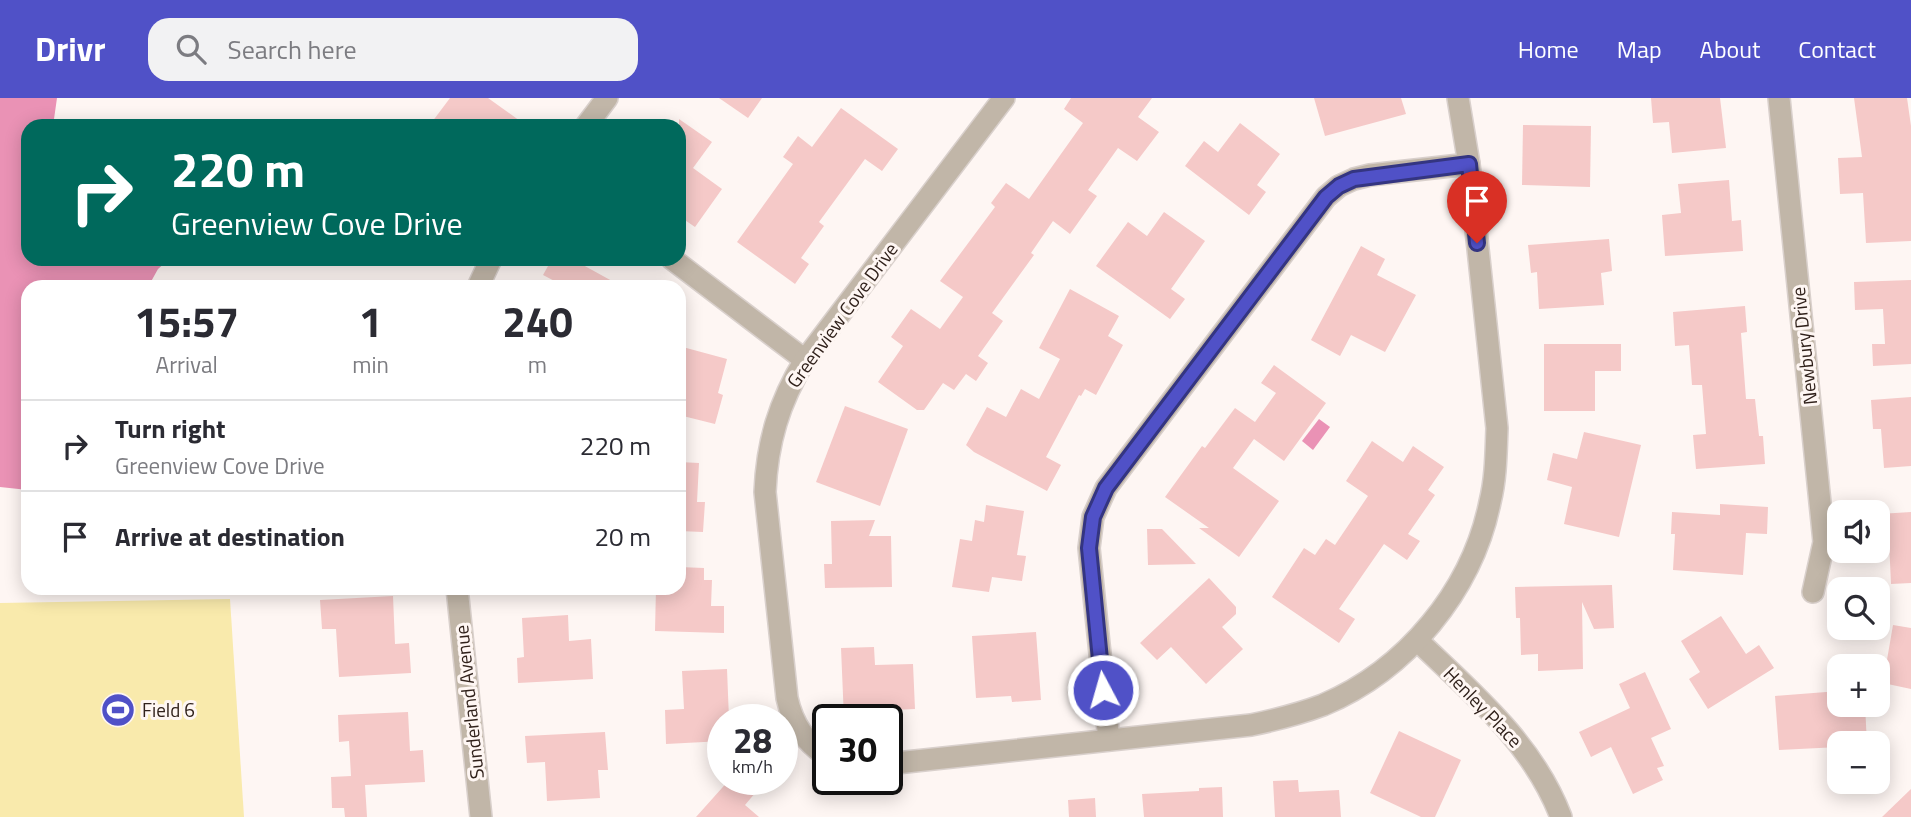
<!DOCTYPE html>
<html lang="en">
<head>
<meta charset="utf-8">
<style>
  body { margin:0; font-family:"Titillium Web",sans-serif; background:#f2f2f3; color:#2b2b33; height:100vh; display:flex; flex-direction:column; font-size:26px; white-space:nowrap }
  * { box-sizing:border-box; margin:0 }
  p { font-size:23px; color:#7c7c81 }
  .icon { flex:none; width:38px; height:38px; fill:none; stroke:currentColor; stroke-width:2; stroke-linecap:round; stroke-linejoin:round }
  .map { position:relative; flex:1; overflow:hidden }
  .side { position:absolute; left:21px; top:182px; width:665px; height:315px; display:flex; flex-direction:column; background:#fff; border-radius:21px; box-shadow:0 4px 18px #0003 }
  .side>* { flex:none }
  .banner { position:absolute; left:21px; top:21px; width:665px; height:147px; border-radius:21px; box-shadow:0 4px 18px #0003; background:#00695c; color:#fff; overflow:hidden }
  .fabs { position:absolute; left:1827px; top:402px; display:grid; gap:14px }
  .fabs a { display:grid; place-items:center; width:63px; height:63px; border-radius:14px; background:#fff; box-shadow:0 4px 18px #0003; font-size:35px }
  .speed { position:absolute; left:707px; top:606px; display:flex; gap:14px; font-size:35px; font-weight:700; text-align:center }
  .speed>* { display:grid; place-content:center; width:91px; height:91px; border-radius:50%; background:#fff; box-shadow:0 4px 18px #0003; line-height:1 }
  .speed small { font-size:18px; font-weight:400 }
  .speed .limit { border:4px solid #111; border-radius:10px; background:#fff; color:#111 }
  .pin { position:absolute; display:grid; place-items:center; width:60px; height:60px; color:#fff; margin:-72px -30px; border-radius:50% 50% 50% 0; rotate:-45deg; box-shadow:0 0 7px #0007 }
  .pin .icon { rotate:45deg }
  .me { position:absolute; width:77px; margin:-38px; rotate:354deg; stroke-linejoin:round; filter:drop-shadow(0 0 5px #0008) }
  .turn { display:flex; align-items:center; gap:24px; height:147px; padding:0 35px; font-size:32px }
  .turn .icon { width:91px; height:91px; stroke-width:2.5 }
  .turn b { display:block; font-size:49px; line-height:60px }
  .eta { display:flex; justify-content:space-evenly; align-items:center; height:119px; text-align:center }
  .eta b { font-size:42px; font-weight:700; line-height:49px }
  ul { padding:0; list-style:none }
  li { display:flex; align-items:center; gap:21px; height:91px; padding:0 35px; border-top:2px solid #e1e1e2 }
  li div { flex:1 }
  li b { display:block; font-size:26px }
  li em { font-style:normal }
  header { display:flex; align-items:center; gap:42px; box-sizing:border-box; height:98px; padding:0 35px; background:#5051c7; color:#fff }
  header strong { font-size:33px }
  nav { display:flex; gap:38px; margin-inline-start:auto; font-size:24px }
  .search { width:490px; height:63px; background:#f2f2f3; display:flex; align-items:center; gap:18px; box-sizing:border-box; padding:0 24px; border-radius:21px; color:#7c7c81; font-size:26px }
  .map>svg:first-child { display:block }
  .green { fill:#f9eaac }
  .water { fill:#ea92b5 }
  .building { fill:#f5c9c8 }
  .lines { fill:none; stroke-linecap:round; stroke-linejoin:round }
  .street-casing { stroke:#d9d0cc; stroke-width:24 }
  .street { stroke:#c1b6a8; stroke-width:21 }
  .route-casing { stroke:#343581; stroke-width:18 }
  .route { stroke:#5051c7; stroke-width:12 }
  .labels { text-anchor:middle; stroke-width:6; stroke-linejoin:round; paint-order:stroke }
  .street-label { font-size:19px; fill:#30211b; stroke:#fef6f3 }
  .poi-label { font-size:19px; fill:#30211b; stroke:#fef6f3; text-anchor:start }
</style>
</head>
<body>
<header>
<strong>Drivr</strong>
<div class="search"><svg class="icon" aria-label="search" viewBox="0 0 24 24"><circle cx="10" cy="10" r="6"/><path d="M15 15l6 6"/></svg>Search here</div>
<nav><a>Home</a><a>Map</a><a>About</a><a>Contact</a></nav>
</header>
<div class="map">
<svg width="1911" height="719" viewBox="0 0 1911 719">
  <rect width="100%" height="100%" fill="#fef6f3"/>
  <polygon class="green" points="230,501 244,719 0,719 0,505"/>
  <g class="water">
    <polygon points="0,0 57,0 53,28 28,28 28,161 169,161 158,171 148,189 28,189 28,392 0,389"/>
    <polygon points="1319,321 1330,329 1313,352 1302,343"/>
  </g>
  <g class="building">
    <polygon points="450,0 488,0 527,28 429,28"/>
    <polygon points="719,0 762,0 748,20"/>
    <polygon points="1071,0 1152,0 1138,19 1159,34 1137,63 1118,50 1088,92 1097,98 1070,136 1053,123 1031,155 1034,157 992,215 1003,223 978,258 988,265 976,283 966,276 954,292 943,285 924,312 917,312 878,284 903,248 891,239 911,211 940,231 963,199 940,183 995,109 991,105 1006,85 1029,101 1083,25 1064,11"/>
    <polygon points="1314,0 1401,0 1406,16 1325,38"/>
    <polygon points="1651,0 1720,0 1726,50 1672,55 1669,24 1653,25"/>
    <polygon points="1854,0 1907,0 1911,28 1911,143 1866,145 1863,95 1840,96 1838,60 1862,59"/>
    <polygon points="841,10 898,51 882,73 865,61 819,124 824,128 801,160 809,166 795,186 737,144 793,66 783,59 798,38 812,49"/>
    <polygon points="679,21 712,44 693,70 722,91 695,129 679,118"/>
    <polygon points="1240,25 1280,56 1257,87 1266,94 1249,117 1185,68 1204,43 1218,54"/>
    <polygon points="1523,27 1591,28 1590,89 1522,87"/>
    <polygon points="1729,82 1732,123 1741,122 1743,153 1665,158 1662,117 1681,115 1678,86"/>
    <polygon points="1164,114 1205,143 1171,191 1185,201 1170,221 1096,168 1128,124 1147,138"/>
    <polygon points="1609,141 1612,173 1601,175 1604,207 1539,211 1537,174 1531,175 1528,147"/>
    <polygon points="1361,148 1385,161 1377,177 1416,197 1385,254 1351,237 1340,258 1311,242"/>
    <polygon points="552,161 572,161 623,189 566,189 543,177"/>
    <polygon points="1911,182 1911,266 1873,268 1872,246 1885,246 1883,211 1855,212 1854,184"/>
    <polygon points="1070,191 1119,218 1108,238 1123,247 1096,297 1085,291 1081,298 1079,297 1046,359 1061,367 1047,393 974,354 966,347 987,309 1006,319 1021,291 1039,301 1060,261 1039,250"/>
    <polygon points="1745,208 1747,234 1741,235 1746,301 1755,301 1759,338 1763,338 1765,366 1696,371 1693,337 1706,336 1702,287 1692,287 1689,247 1675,248 1673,214"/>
    <polygon points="1544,246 1621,246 1621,273 1595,273 1595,313 1544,313"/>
    <polygon points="679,248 727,261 718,295 723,297 715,326 679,317"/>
    <polygon points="1274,267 1326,305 1284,363 1254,341 1233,370 1279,403 1239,459 1199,430 1209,430 1165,399 1202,348 1205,350 1235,310 1255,324 1276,295 1261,285"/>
    <polygon points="1911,299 1911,368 1884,370 1881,331 1873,331 1871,302"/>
    <polygon points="845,308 908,331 880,408 816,384"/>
    <polygon points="1584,334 1641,347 1619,439 1564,426 1572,389 1547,382 1553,355 1577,361"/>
    <polygon points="1372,343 1403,364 1413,348 1444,369 1428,392 1435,397 1408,436 1420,443 1407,462 1384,446 1339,511 1355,521 1339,545 1272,499 1304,450 1315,457 1326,441 1335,447 1368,398 1346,383"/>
    <polygon points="679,364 699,365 697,404 705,404 703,434 679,433"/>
    <polygon points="1720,406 1768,409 1767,436 1746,435 1743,477 1673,472 1675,436 1671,436 1672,414 1720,417"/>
    <polygon points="986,407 1024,413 1017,457 1026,458 1022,483 992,479 989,494 952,489 960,441 972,443 975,422 984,424"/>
    <polygon points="1911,414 1911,485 1891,486 1889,443 1880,444 1879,416"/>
    <polygon points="875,422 869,438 891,438 892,489 825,490 824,466 832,466 831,423"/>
    <polygon points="1147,431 1162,431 1196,466 1148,467"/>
    <polygon points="679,469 704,470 704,482 712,482 711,508 724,508 724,535 655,533 656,490 679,490"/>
    <polygon points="1209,480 1236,509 1236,516 1222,529 1243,551 1206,586 1171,549 1157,562 1140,545"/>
    <polygon points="1612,487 1614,530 1594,531 1582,504 1583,571 1538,573 1538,556 1521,557 1520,520 1516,520 1515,489"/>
    <polygon points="393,498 395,546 409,545 411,575 339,579 336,531 322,531 320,502"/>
    <polygon points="568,517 569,543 591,541 593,581 518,585 517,560 524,559 522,520"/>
    <polygon points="1721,518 1746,556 1759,547 1774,570 1708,611 1689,581 1700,574 1681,543"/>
    <polygon points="1893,527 1911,530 1911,591 1883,585"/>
    <polygon points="1036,534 1041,602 1012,604 1011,598 976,600 972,538"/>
    <polygon points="874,549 875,567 913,566 915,611 872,613 873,620 844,621 841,550"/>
    <polygon points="727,571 729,621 723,621 723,643 666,646 665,612 684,611 682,573"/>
    <polygon points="1645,574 1671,631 1651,640 1664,668 1657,670 1663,682 1633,696 1611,649 1591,659 1579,634 1630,610 1619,586"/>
    <polygon points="1839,593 1839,607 1865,607 1867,646 1839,646 1839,649 1779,652 1775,598"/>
    <polygon points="408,614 410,653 423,652 425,684 365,687 367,719 345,719 344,710 332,710 331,679 351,678 349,643 339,644 338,617"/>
    <polygon points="1399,633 1461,662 1435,719 1421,719 1370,695"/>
    <polygon points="605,634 608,672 598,672 600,700 547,703 545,664 527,665 525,638"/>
    <polygon points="730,681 767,681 745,707 759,719 696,719"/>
    <polygon points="1298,682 1299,694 1339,692 1341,719 1275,719 1273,683"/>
    <polygon points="1222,689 1223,719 1144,719 1142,696 1199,693 1199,690"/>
    <polygon points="1911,691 1911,719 1882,719"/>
    <polygon points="1095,700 1096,719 1069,719 1068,702"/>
  </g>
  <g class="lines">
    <g class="street-casing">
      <g id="street">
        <polyline points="1779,0 1824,444 1813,494"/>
        <polyline points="586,28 607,0"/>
        <polyline points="672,161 805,262"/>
        <polyline points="478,189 491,161"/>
        <polyline points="457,490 481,719"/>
        <path d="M1417,542C1472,595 1533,645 1561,719"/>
        <polyline points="1109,642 1089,450 1093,419 1106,390 1326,99 1339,88 1354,81 1370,77 1469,66"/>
        <path d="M828,659C805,644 793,627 787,600L765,394C767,345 779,304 805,262L1004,0"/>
        <path d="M887,666L1251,627C1275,622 1299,616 1323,607C1406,572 1472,493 1490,404C1496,380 1496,355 1497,330L1469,66L1458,0"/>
      </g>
    </g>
    <use href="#street" class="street"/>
  </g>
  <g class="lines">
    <g class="route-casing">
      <polyline id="route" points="1103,592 1089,450 1093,419 1106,390 1326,99 1339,88 1354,81 1469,66 1477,145"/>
    </g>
    <use href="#route" class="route"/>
  </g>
  <defs>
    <g id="stadium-disc" transform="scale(1.75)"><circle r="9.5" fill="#5051c7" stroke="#fef6f3"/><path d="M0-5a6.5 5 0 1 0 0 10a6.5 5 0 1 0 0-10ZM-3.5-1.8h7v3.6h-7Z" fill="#fff"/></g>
  </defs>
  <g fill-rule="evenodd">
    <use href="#stadium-disc" x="118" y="612"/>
  </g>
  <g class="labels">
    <g class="street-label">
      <text transform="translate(842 217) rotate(-54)" y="7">Greenview Cove Drive</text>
      <text transform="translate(1804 248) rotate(-96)" y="7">Newbury Drive</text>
      <text transform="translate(469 604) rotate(-96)" y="7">Sunderland Avenue</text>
      <text transform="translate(1483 609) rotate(46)" y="7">Henley Place</text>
    </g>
    <g class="poi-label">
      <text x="142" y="619">Field 6</text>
    </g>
  </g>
</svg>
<div class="fabs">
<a><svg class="icon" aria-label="sound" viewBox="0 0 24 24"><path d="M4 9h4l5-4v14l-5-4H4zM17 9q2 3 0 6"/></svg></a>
<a><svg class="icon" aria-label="search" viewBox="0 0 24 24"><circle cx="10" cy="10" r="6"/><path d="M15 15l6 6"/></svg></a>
<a>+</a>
<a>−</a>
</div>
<div class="speed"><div>28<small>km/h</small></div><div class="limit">30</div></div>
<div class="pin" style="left:1477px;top:145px;background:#d93025"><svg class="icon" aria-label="arrive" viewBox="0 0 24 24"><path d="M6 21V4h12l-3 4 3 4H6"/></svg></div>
<svg class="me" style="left:1103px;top:592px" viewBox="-20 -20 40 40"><circle r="17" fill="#5051c7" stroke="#fff" stroke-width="3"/><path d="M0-11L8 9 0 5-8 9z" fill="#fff"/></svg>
<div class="banner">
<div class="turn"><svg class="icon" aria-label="right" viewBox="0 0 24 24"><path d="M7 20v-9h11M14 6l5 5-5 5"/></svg><div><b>220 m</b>Greenview Cove Drive</div></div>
</div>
<section class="side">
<div class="eta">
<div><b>15:57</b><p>Arrival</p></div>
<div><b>1</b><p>min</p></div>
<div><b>240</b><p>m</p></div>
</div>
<ul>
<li><svg class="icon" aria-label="right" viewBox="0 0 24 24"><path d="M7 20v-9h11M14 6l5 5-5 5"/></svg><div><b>Turn right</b><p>Greenview Cove Drive</p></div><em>220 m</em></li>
<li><svg class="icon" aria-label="arrive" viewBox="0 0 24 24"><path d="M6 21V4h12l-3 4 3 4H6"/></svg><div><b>Arrive at destination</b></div><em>20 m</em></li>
</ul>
</section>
</div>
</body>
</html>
